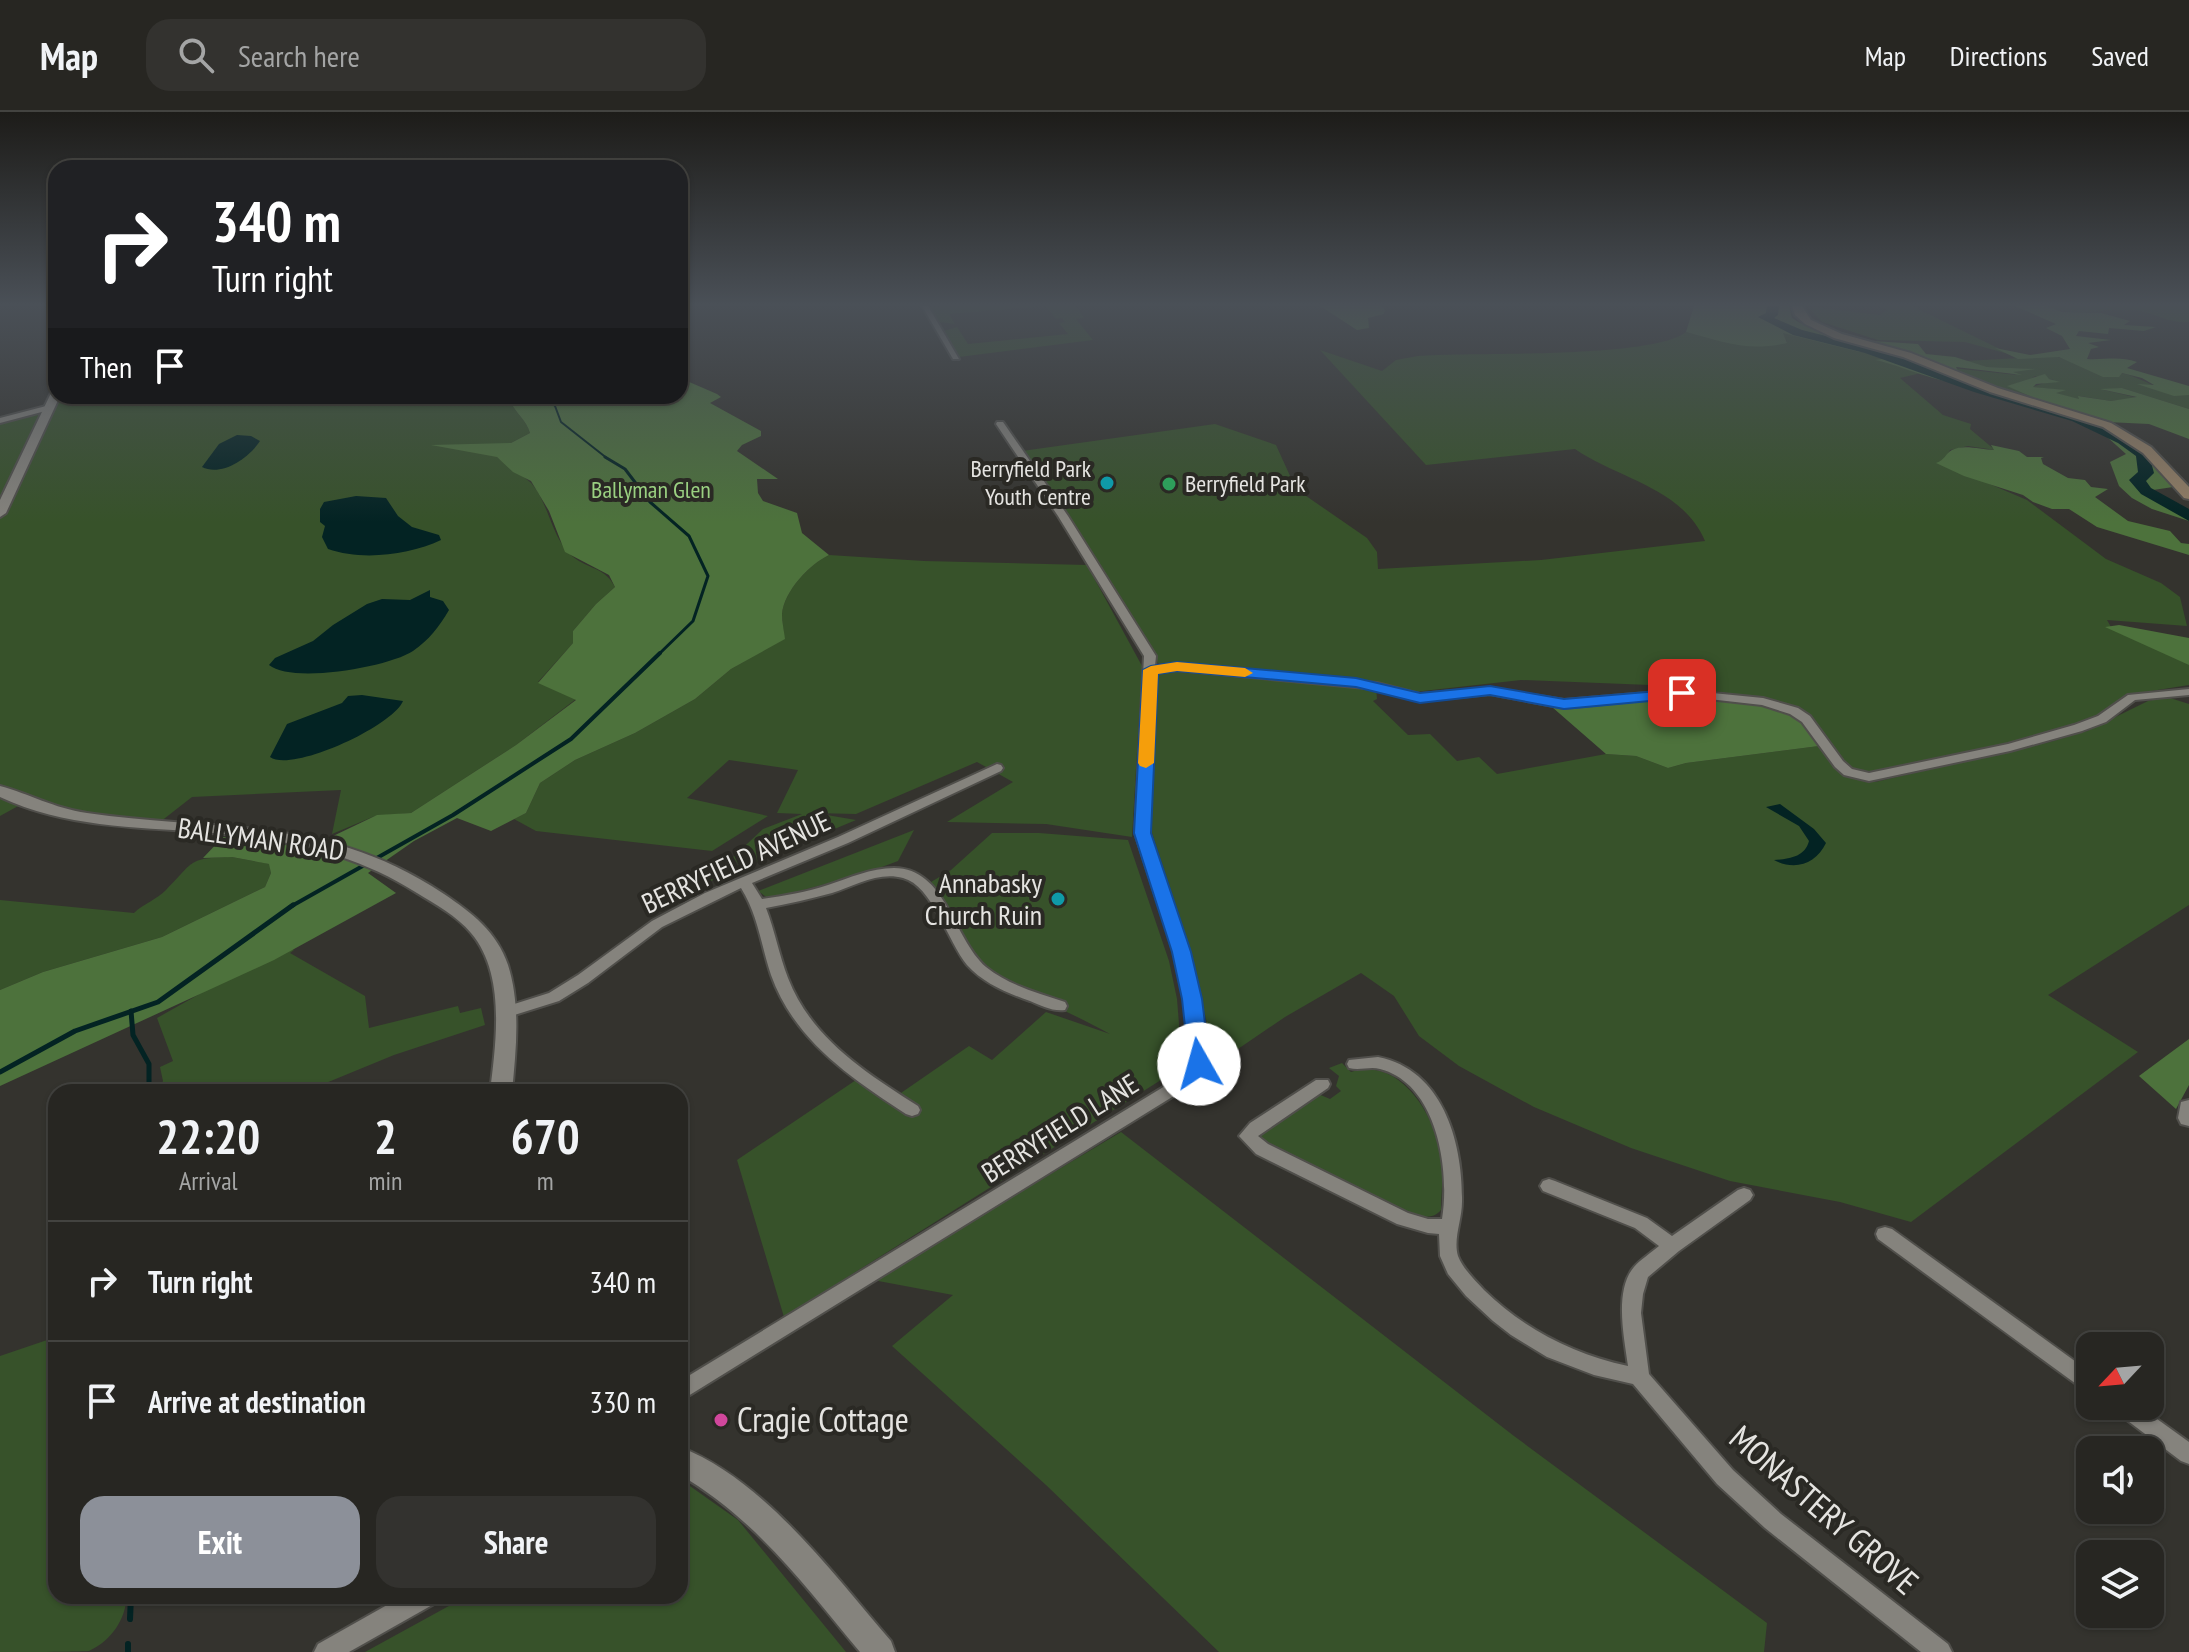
<!DOCTYPE html>
<html lang="en">
<head>
<meta charset="utf-8">
<style>
  body { margin:0; font-family:"PT Sans Narrow",sans-serif; background:#33322f; color:#f1f3f6; height:100vh; display:flex; flex-direction:column; font-size:30px; white-space:nowrap }
  * { box-sizing:border-box; margin:0 }
  p { font-size:26px; color:#a4a5a5 }
  .icon { flex:none; width:44px; height:44px; fill:none; stroke:currentColor; stroke-width:2; stroke-linecap:round; stroke-linejoin:round }
  .map { position:relative; flex:1; overflow:hidden }
  .drawer { position:absolute; left:48px; top:972px; width:640px; height:520px; display:flex; flex-direction:column; background:#272622; border-radius:24px; box-shadow:0 2px 6px #0004,0 0 0 2px #434340 }
  .drawer>* { flex:none }
  .hud { position:absolute; left:48px; top:48px; width:640px; height:244px; border-radius:24px; box-shadow:0 2px 6px #0004,0 0 0 2px #434340; background:#202124; color:#fff; overflow:hidden }
  .needle { width:52px; rotate:244deg }
  .fabs { position:absolute; left:2076px; top:1220px; display:grid; gap:16px }
  .fabs a { display:grid; place-items:center; width:88px; height:88px; border-radius:16px; background:#272622; box-shadow:0 2px 6px #0004,0 0 0 2px #434340; font-size:40px }
  .pin { position:absolute; display:grid; place-items:center; width:68px; height:68px; color:#fff; margin:-34px; border-radius:16px; box-shadow:0 4px 12px #0006 }
  .me { position:absolute; width:88px; margin:-44px; rotate:353deg; stroke-linejoin:round; filter:drop-shadow(0 0 6px #0008) }
  .turn { display:flex; align-items:center; gap:28px; height:168px; padding:0 32px; font-size:36px }
  .turn .icon { width:104px; height:104px; stroke-width:2.5 }
  .turn b { display:block; font-size:56px; line-height:68px }
  .then { display:flex; align-items:center; height:76px; padding:0 32px; background:#0003; gap:16px; font-size:30px }
  .eta { display:flex; justify-content:space-evenly; align-items:center; height:136px; text-align:center }
  .eta b { font-size:48px; font-weight:800; line-height:56px }
  .cta { display:flex; gap:16px; margin-top:auto; padding:16px 32px }
  .cta a { flex:1; height:92px; border-radius:24px; background:#8c9099; color:#fff; font-size:32px; font-weight:800; line-height:92px; text-align:center }
  .cta a+a { background:#33322f; color:#f1f3f6 }
  ul { padding:0; list-style:none }
  li { display:flex; align-items:center; gap:24px; height:120px; padding:0 32px; border-top:2px solid #434340 }
  li div { flex:1 }
  li b { display:block; font-size:30px }
  li em { font-style:normal }
  header { display:flex; align-items:center; gap:48px; box-sizing:border-box; height:112px; padding:0 40px; background:#272622; border-bottom:2px solid #434340 }
  header strong { font-size:38px }
  nav { display:flex; gap:44px; margin-inline-start:auto; font-size:28px }
  .search { width:560px; height:72px; background:#33322f; display:flex; align-items:center; gap:20px; box-sizing:border-box; padding:0 28px; border-radius:24px; color:#a4a5a5; font-size:30px }
  .map>svg:first-child { display:block }
  .green { fill:#37522a }
  .forest { fill:#4d723c }
  .water { fill:#032323 }
  .lines { fill:none; stroke-linecap:round; stroke-linejoin:round }
  .stream-far4 { stroke:#032323; stroke-width:2 }
  .stream-far3 { stroke:#032323; stroke-width:3 }
  .stream-far2 { stroke:#032323; stroke-width:4 }
  .stream-far1 { stroke:#032323; stroke-width:5 }
  .stream { stroke:#032323; stroke-width:6 }
  .river { fill:#032323; fill-rule:evenodd }
  .minor-casing { stroke:#504f4b; stroke-width:4 }
  .tertiary-casing { stroke:#504f4b; stroke-width:4 }
  .secondary-casing { stroke:#504f4b; stroke-width:4 }
  .minor { fill:#85837d; fill-rule:evenodd }
  .tertiary { fill:#85837d; fill-rule:evenodd }
  .secondary { fill:#927e65; fill-rule:evenodd }
  .route { fill:#1a73e8; stroke:#114b97; stroke-width:2 }
  .slow { fill:#f59e0b }
  .culture-dot { fill:#0f9aa8; stroke:#2a2924; stroke-width:3 }
  .leisure-dot { fill:#2e9e5b; stroke:#2a2924; stroke-width:3 }
  .hotel-dot { fill:#d1479c; stroke:#2a2924; stroke-width:3 }
  .labels { text-anchor:middle; stroke-width:8; stroke-linejoin:round; paint-order:stroke }
  .far-poi-label { font-size:24px; fill:#e5e4e1; stroke:#2a2924; text-anchor:end }
  .far-park-label { font-size:24px; fill:#9ad081; stroke:#2a2924 }
  .street-label { font-size:28px; fill:#e5e4e1; stroke:#2a2924 }
  .poi-label { font-size:28px; fill:#e5e4e1; stroke:#2a2924; text-anchor:end }
  .near-poi-label { font-size:34px; fill:#e5e4e1; stroke:#2a2924; text-anchor:start }
  .near-street-label { font-size:34px; fill:#e5e4e1; stroke:#2a2924 }
</style>
</head>
<body>
<header>
<strong>Map</strong>
<div class="search"><svg class="icon" aria-label="search" viewBox="0 0 24 24"><circle cx="10" cy="10" r="6"/><path d="M15 15l6 6"/></svg>Search here</div>
<nav><a>Map</a><a>Directions</a><a>Saved</a></nav>
</header>
<div class="map">
<svg width="2189" height="1540" viewBox="0 0 2189 1540">
  <rect width="100%" height="100%" fill="#34332e"/>
  <g class="green">
    <polygon points="942,194 1076,194 1084,206 1076,207 1093,228 959,245 944,219 957,215 968,232 1068,222 1059,211 1065,210 1062,206 1056,207 1045,194 949,202 955,212 939,210 930,195"/>
    <polygon points="1879,194 1912,194 2012,243 1965,230 1878,228 1822,210 1811,199 1813,195 1880,203 1887,198"/>
    <path d="M2046,194H2189V210C2168,212 2154,200 2134,198C2104,196 2075,206 2046,194Z"/>
    <path d="M1686,220L1702,224L1787,230L1782,220L1859,240L1883,242L1891,246L1878,248L1921,261L1900,266L1943,303L1971,312L1970,317L1995,338L1968,334L1950,338L1945,347L1978,367L2027,388L2106,447L2161,471L2180,485L2187,514L2107,508L2111,515L2189,550V573L2126,583L2097,606L2072,615L1970,640L1867,660L1848,655L1807,601L1776,589L1736,582L1675,574L1521,568L1405,581L1377,571L1158,551L1022,339L1215,312L1276,333L1296,377L1367,426L1377,440L1378,457L1541,448L1705,429C1682,375 1618,367 1575,337L1426,353L1320,238L1382,259L1396,248L1418,244C1470,240 1652,247 1686,220Z"/>
    <path d="M2055,244L2118,265L2121,261C2145,266 2165,284 2189,283V297L2122,276L2104,278L2138,286L2111,289L2080,284L2081,288L2054,281L2062,278L2032,275L2054,268L2035,264L2027,270L2008,274L2034,286V289L1943,255L2017,263L2009,260L2028,257L1987,255L1964,249Z"/>
    <path d="M58,284H493L510,289C516,302 526,307 530,321L511,331L497,345C505,352 528,367 532,372C550,393 552,431 576,447C592,458 605,456 615,475L596,492L573,519V531L538,570L576,587L516,633L411,701L375,704L332,722L341,678L192,685L160,710L20,693L0,704V311L52,298Z"/>
    <path d="M829,443L924,449L1087,453L1142,554L1132,725L1046,712L947,710L1013,670L977,650L856,702L815,701L856,708L741,756L733,745L763,717L802,702L777,701L798,658L729,648L687,686L768,704L712,739L536,719L514,707L526,701L540,671L575,648L635,621L695,587L731,557L784,527C784,519 782,510 782,502C784,479 810,452 829,443Z"/>
    <polygon points="1175,557 1376,575 1377,587 1373,589 1408,623 1430,622 1457,649 1479,645 1497,662 1606,642 1636,644 1668,656 1686,651 1819,634 1843,660 1875,670 2050,630 2087,619 2148,589 2167,585 2189,592 2189,793 2048,883 2138,940 1911,1110 1840,1090 1730,1069 1631,1036 1534,995 1459,954 1419,924 1394,884 1361,861 1285,905 1216,952 1190,836 1151,718 1154,565 1160,560"/>
    <polygon points="914,718 898,749 863,762 769,787 758,779"/>
    <path d="M992,721H1039L1128,728L1169,849L1177,887L1182,949L1188,951L784,1205L737,1048L856,968L898,983L969,934L992,948L1046,900L1110,922C1033,879 960,866 931,770L951,758Z"/>
    <path d="M232,745L270,752L271,761L265,775L162,825L43,860L0,878V788L134,801C143,792 156,788 166,778C195,749 187,746 232,745Z"/>
    <polygon points="710,747 719,765 645,803"/>
    <polygon points="281,830 294,838 290,841 365,884 369,916 458,894 460,901 481,896 485,913 394,943 304,980 157,980 163,969 160,955 173,949 157,906 260,848"/>
    <path d="M1342,951L1351,960C1397,945 1430,996 1440,1036C1445,1054 1441,1079 1441,1098C1433,1108 1419,1105 1408,1102L1267,1032L1261,1025V1019L1316,981L1330,987L1341,979L1336,974L1339,964L1329,956Z"/>
    <polygon points="1121,1020 1514,1324 1767,1511 1764,1540 1219,1540 1046,1373 892,1234 953,1183 873,1168"/>
    <path d="M56,1225V1484H127C125,1508 112,1528 89,1539C77,1540 17,1540 0,1540V1244Z"/>
    <polygon points="680,1367 738,1408 846,1540 365,1540 467,1484 680,1484"/>
  </g>
  <g class="forest">
    <polygon points="1320,194 1382,194 1385,198 1384,202 1368,206 1369,216 1357,218"/>
    <path d="M1694,194H1789L1792,206C1826,228 1866,232 1905,244C1925,250 1944,261 1963,270C1944,274 1897,252 1875,248L1889,246L1883,242L1859,240L1783,221L1787,231C1747,240 1724,230 1686,220Z"/>
    <path d="M2015,194H2047L2062,200L2101,201L2130,209L2124,213L2156,215L2144,219L2109,216L2108,222L2079,219L2076,224L2111,228L2088,231L2099,235L2091,237L2087,247C2105,248 2120,244 2137,250L2127,256L2189,274V283L2174,284L2137,272L2154,273L2142,266L2122,261L2119,265H2103L2059,245L2018,247L1995,236L2030,243L2070,237L2062,224L2046,216L2056,212Z"/>
    <polygon points="1834,218 1873,229 1918,232 1926,242 1955,245 1987,255 2036,257 2013,260 2022,263 1956,255 1958,259 1835,221"/>
    <polygon points="2045,262 2049,267 2060,270 2036,272 2033,275 2066,278 2056,281 2079,287 2078,284 2111,289 2137,285 2100,277 2122,276 2189,297 2189,327 2149,312 2107,310 2034,289 2034,286 2007,274"/>
    <path d="M680,266L717,282L721,285L710,291L761,319V324L742,333L737,339L778,367H757L758,381L763,389L797,401L802,421L829,443C810,452 784,479 782,502C782,510 784,519 785,527L731,557L695,587L635,621L575,648L540,671L526,701L491,719L457,706L414,729L368,761L396,781L274,848L0,974V878L43,860L162,825L265,775L271,761L269,752L232,745L203,746L223,725L308,736L377,703L411,701L516,633L576,588L538,571L573,531V519L596,492L615,475L609,463L565,440L549,399L531,369L513,360L497,345L431,333L511,331L530,321C526,307 516,302 510,289L489,284H680Z"/>
    <path d="M2110,322C2139,328 2155,355 2173,375L2153,378L2189,399V409L2152,397L2132,386L2119,374L2110,350L2126,342L2106,324Z"/>
    <path d="M1991,333L2019,339L2027,345H2044L2041,346L2043,352L2068,366L2085,368L2091,375L2108,377L2095,385L2128,409L2170,419L2181,431L2189,432V443L2097,415L2069,397H2052L2033,390L2023,383L1964,364L1936,351C1945,348 1945,342 1952,338C1964,332 1981,338 1994,338Z"/>
    <polygon points="2119,513 2189,526 2189,553 2105,515"/>
    <path d="M1672,586C1701,586 1764,588 1789,602C1801,608 1811,623 1819,634L1686,651L1668,656L1636,644L1606,642L1552,595L1597,594Z"/>
    <polygon points="2189,927 2189,973 2176,997 2139,964"/>
  </g>
  <g class="water">
    <path d="M237,323L251,324L260,329C249,346 221,365 202,355L219,332Z"/>
    <path d="M356,384L386,386L398,404L412,415L439,423L441,428C409,443 362,449 328,437L322,425L325,414L320,410V397L324,390Z"/>
    <path d="M430,478V485L443,489L449,498C439,515 429,528 413,539C389,555 292,572 269,553L275,546L313,529L333,513L367,492L382,487L410,488Z"/>
    <path d="M362,583L403,589C393,614 292,661 270,645L287,612L342,591L348,584Z"/>
    <path d="M1780,692L1814,717L1826,731C1816,752 1795,759 1774,748C1789,747 1805,745 1809,729L1799,714L1766,695Z"/>
  </g>
  <g class="lines">
    <polyline class="stream-far4" points="544,284 555,294 561,310 608,347"/>
    <polyline class="stream-far3" points="605,345 625,357 650,390 689,424 708,464 693,509 658,543"/>
    <polyline class="stream-far2" points="290,795 453,703 571,627 660,541"/>
    <g class="stream-far1">
      <polyline points="131,899 133,923 149,952 149,980"/>
      <polyline points="0,960 75,919 158,890 293,793"/>
    </g>
    <g class="stream">
      <polyline points="130,1507 131,1484"/>
      <polyline points="128,1532 128,1540"/>
    </g>
    <polygon class="river" points="1767,194 1779,194 1778,203 1774,206 1802,218 1874,236 1983,274 2082,303 2128,324 2148,339 2154,361 2146,369 2151,376 2189,397 2189,409 2141,382 2129,368 2138,360 2136,344 2118,331 2072,309 1974,280 1865,241 1793,223 1758,205 1766,201"/>
    <g class="minor-casing">
      <g id="minor">
        <polygon points="922,194 928,194 959,247 953,247"/>
        <polygon points="50,293 53,293 53,297 0,311 0,306"/>
        <polygon points="997,310 1003,310 1068,404 1156,544 1155,554 1177,552 1377,571 1420,582 1490,576 1564,588 1682,578 1763,586 1798,596 1810,604 1843,649 1852,657 1869,661 2008,632 2074,613 2098,604 2128,583 2189,577 2189,583 2135,588 2106,610 2082,619 2010,639 1869,669 1844,663 1835,655 1802,610 1790,602 1762,593 1682,584 1564,596 1490,582 1420,589 1376,577 1177,558 1155,561 1149,721 1188,840 1200,887 1207,952 1205,956 1177,982 680,1289 680,1269 1165,974 1191,950 1184,887 1174,840 1135,721 1144,544 1058,404 996,312"/>
        <path d="M997,652L1001,653L1003,656L1001,659L848,731L752,771L762,787C784,784 807,780 828,773C849,766 871,756 894,756C946,756 953,826 986,855C1008,873 1038,881 1065,890L1067,894L1065,898C1053,900 1040,893 1030,889C1007,881 983,871 967,853C948,830 932,773 903,766C879,759 854,774 832,781C810,787 788,792 766,796C775,819 779,843 788,866C811,926 866,961 918,994L920,998L918,1002L912,1004L906,1002C851,966 794,928 771,863C761,833 758,803 741,776L662,815L588,871L559,889L505,906L499,905L497,901L499,897L549,881L578,863L652,809L705,781L838,725Z"/>
        <path d="M1378,945C1444,958 1463,1032 1462,1090C1462,1108 1453,1127 1458,1144C1463,1157 1475,1168 1484,1178C1524,1217 1573,1242 1628,1254C1624,1225 1614,1178 1634,1155C1641,1147 1651,1141 1659,1134L1635,1116L1543,1079L1540,1074L1543,1069L1549,1067L1555,1069L1647,1106L1672,1124L1738,1078L1744,1076L1750,1078L1753,1083L1750,1088L1679,1139L1648,1165L1643,1182L1641,1201L1649,1262L1733,1358L1781,1402L1948,1532L1952,1540H1921L1765,1416L1717,1372L1633,1272L1594,1263L1547,1245L1511,1223L1493,1209L1466,1184L1448,1162L1440,1144L1439,1122L1428,1121L1397,1112L1256,1042L1239,1024L1250,1011L1316,968H1328L1330,972L1328,976L1258,1024L1268,1032L1408,1101L1428,1107H1442C1450,1059 1438,972 1380,957C1370,954 1360,959 1349,956L1347,952L1349,948Z"/>
        <polygon points="1885,1115 1892,1117 2090,1260 2090,1280 2083,1277 1878,1127 1876,1122 1878,1117"/>
        <polygon points="2113,1294 2139,1294 2189,1330 2189,1352 2181,1349 2116,1300"/>
        <polygon points="403,1484 438,1484 434,1492 349,1540 314,1540 318,1532"/>
      </g>
    </g>
    <g class="tertiary-casing">
      <g id="tertiary">
        <polygon points="56,278 56,284 60,284 6,401 0,405 0,388 51,281"/>
        <path d="M0,674C30,682 53,696 87,701C218,720 327,703 444,782C472,801 497,820 508,853C521,894 516,938 512,980H490C496,930 506,862 471,821C457,804 435,792 417,781C352,739 279,726 203,720C134,715 64,715 0,685Z"/>
        <polygon points="2189,988 2189,1014 2181,1012 2178,1006 2181,990"/>
        <path d="M680,1335C765,1368 833,1462 891,1529L895,1540H860C806,1475 755,1406 680,1363Z"/>
      </g>
    </g>
    <g class="secondary-casing">
      <polygon id="secondary" points="1792,194 1802,194 1811,208 1842,222 1911,241 1998,276 2111,311 2151,335 2189,375 2189,387 2184,386 2143,341 2103,315 1990,280 1903,245 1834,226 1805,212 1795,203"/>
    </g>
    <use href="#minor" class="minor"/>
    <use href="#tertiary" class="tertiary"/>
    <use href="#secondary" class="secondary"/>
  </g>
  <linearGradient id="sky" x2="0" y2="1"><stop stop-color="#1d1c19"/><stop offset="0.47" stop-color="#4a5057"/><stop offset="1" stop-color="#4a5057" stop-opacity="0"/></linearGradient>
  <rect width="2189" height="410" fill="url(#sky)"/>
  <polygon class="route" points="1177,550 1356,566 1420,581 1490,574 1564,587 1682,577 1690,581 1682,586 1564,597 1490,583 1420,591 1356,575 1177,559 1158,562 1151,721 1191,840 1202,887 1210,952 1207,957 1192,957 1189,952 1182,887 1172,840 1134,721 1143,558 1151,554"/>
  <polygon class="slow" points="1177,550 1245,556 1253,561 1245,565 1177,559 1158,562 1154,651 1146,656 1140,654 1138,651 1143,558 1151,554"/>
  <g class="culture-dot">
    <circle cx="1107" cy="371" r="8"/>
    <circle cx="1058" cy="787" r="8"/>
  </g>
  <circle class="leisure-dot" cx="1169" cy="372" r="8"/>
  <circle class="hotel-dot" cx="721" cy="1308" r="8"/>
  <g class="labels">
    <g class="far-poi-label">
      <text x="1091" y="365">Berryfield Park<tspan x="1091" dy="28">Youth Centre</tspan></text>
      <text x="1185" y="380" text-anchor="start">Berryfield Park</text>
    </g>
    <g class="far-park-label">
      <text x="651" y="386">Ballyman Glen</text>
    </g>
    <g class="street-label">
      <text transform="translate(261 727) rotate(8)" y="10">BALLYMAN ROAD</text>
      <text transform="translate(736 750) rotate(-25)" y="10">BERRYFIELD AVENUE</text>
      <text transform="translate(1060 1016) rotate(-32)" y="10">BERRYFIELD LANE</text>
    </g>
    <g class="poi-label">
      <text x="1042" y="781">Annabasky<tspan x="1042" dy="32">Church Ruin</tspan></text>
    </g>
    <g class="near-poi-label">
      <text x="737" y="1320">Cragie Cottage</text>
    </g>
    <g class="near-street-label">
      <text transform="translate(1824 1398) rotate(41)" y="12">MONASTERY GROVE</text>
    </g>
  </g>
</svg>
<div class="fabs">
<a><svg class="needle" viewBox="-14 -14 28 28"><path d="M0-13l5 13h-10z" fill="#e53935"/><path d="M0 13l5-13h-10z" fill="#a4a5a5"/></svg></a>
<a><svg class="icon" aria-label="sound" viewBox="0 0 24 24"><path d="M4 9h4l5-4v14l-5-4H4zM17 9q2 3 0 6"/></svg></a>
<a><svg class="icon" aria-label="layers" viewBox="0 0 24 24"><path d="M12 4l9 5-9 5-9-5zM3 14l9 5 9-5"/></svg></a>
</div>
<div class="pin" style="left:1682px;top:581px;background:#d93025"><svg class="icon" aria-label="arrive" viewBox="0 0 24 24"><path d="M6 21V4h12l-3 4 3 4H6"/></svg></div>
<svg class="me" style="left:1199px;top:952px" viewBox="-20 -20 40 40"><circle r="19" fill="#fff"/><path d="M0-13L10 11 0 6-10 11z" fill="#1a73e8"/></svg>
<div class="hud">
<div class="turn"><svg class="icon" aria-label="right" viewBox="0 0 24 24"><path d="M7 20v-9h11M14 6l5 5-5 5"/></svg><div><b>340 m</b>Turn right</div></div>
<div class="then">Then<svg class="icon" aria-label="arrive" viewBox="0 0 24 24"><path d="M6 21V4h12l-3 4 3 4H6"/></svg></div>
</div>
<section class="drawer">
<div class="eta">
<div><b>22:20</b><p>Arrival</p></div>
<div><b>2</b><p>min</p></div>
<div><b>670</b><p>m</p></div>
</div>
<ul>
<li><svg class="icon" aria-label="right" viewBox="0 0 24 24"><path d="M7 20v-9h11M14 6l5 5-5 5"/></svg><div><b>Turn right</b></div><em>340 m</em></li>
<li><svg class="icon" aria-label="arrive" viewBox="0 0 24 24"><path d="M6 21V4h12l-3 4 3 4H6"/></svg><div><b>Arrive at destination</b></div><em>330 m</em></li>
</ul>
<div class="cta"><a>Exit</a><a>Share</a></div>
</section>
</div>
</body>
</html>
